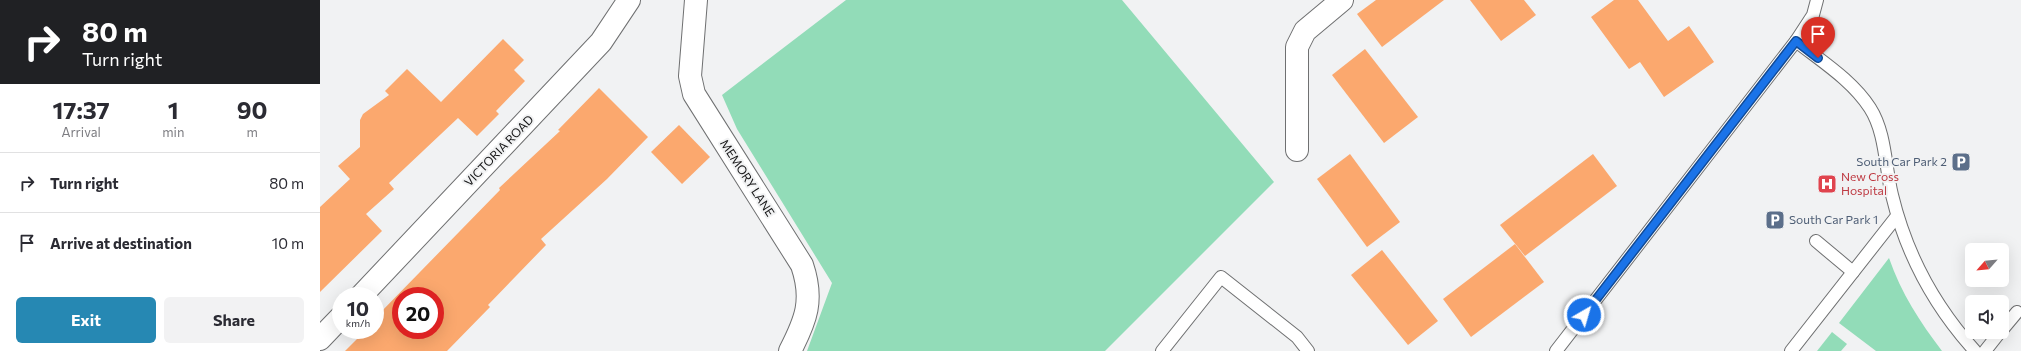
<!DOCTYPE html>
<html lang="en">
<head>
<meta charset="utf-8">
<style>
  body { margin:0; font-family:Commissioner,sans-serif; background:#f2f2f3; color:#2b2b33; height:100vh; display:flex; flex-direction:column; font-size:15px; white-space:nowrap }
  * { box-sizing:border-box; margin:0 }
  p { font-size:13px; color:#7c7c81 }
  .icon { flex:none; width:22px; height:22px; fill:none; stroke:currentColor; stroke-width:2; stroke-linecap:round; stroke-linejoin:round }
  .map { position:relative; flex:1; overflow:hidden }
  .details { display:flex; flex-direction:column; background:#fff; width:320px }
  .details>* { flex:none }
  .top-card { background:#202124; color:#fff; overflow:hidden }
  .needle { width:26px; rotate:243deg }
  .buttons { position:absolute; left:1645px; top:243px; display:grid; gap:8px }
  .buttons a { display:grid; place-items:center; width:44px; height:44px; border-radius:6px; background:#fff; box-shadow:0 4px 16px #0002; font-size:20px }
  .speed { position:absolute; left:12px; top:287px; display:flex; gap:8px; font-size:20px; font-weight:700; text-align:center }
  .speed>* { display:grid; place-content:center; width:52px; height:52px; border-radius:50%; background:#fff; box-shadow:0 4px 16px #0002; line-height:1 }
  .speed small { font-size:10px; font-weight:400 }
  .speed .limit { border:6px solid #d22; background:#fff; color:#111 }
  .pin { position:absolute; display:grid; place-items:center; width:34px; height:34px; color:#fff; margin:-41px -17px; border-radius:50% 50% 50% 0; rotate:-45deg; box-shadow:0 0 4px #0007 }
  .pin .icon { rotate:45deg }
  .me { position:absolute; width:44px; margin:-22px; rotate:38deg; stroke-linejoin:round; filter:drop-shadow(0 0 3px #0008) }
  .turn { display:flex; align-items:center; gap:14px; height:84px; padding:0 16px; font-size:18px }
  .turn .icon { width:52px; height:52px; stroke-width:2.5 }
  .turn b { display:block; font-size:28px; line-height:34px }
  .eta { display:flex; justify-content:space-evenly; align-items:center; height:68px; text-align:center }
  .eta b { font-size:24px; font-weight:700; line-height:28px }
  .cta { display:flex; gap:8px; margin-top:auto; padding:8px 16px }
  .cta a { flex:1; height:46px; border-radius:6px; background:#2688b3; color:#fff; font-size:16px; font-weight:700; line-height:46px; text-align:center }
  .cta a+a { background:#f2f2f3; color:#2b2b33 }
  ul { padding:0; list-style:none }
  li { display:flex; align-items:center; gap:12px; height:60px; padding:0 16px; border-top:1px solid #e1e1e2 }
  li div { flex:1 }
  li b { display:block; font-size:15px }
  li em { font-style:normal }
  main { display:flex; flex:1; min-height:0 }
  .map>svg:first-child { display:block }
  .green { fill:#92dcb8 }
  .building { fill:#fba86e; fill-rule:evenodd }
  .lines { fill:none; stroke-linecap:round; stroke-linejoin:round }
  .lane-casing { stroke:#6f7071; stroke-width:14 }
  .street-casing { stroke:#6f7071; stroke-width:24 }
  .lane { stroke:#fff; stroke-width:12 }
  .street { stroke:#fff; stroke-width:22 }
  .route-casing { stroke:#114b97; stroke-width:10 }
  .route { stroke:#1a73e8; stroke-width:7 }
  .labels { text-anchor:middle; stroke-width:4; stroke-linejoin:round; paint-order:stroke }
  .street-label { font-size:12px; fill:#141415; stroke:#f1f2f3 }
  .service-label { font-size:12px; fill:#4e5e75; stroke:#f1f2f3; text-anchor:end }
  .health-label { font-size:12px; fill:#be3a42; stroke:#f1f2f3; text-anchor:start }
</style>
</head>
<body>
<main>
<section class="details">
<div class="top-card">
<div class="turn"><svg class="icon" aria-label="right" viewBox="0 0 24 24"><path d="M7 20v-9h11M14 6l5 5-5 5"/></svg><div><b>80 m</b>Turn right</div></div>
</div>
<div class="eta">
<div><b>17:37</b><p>Arrival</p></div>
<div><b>1</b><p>min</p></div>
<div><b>90</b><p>m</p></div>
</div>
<ul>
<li><svg class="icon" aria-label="right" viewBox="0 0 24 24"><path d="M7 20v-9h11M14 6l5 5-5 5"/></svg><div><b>Turn right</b></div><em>80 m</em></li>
<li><svg class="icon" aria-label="arrive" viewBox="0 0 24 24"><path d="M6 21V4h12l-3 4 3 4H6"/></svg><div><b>Arrive at destination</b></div><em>10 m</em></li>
</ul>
<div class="cta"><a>Exit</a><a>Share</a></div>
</section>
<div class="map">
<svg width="1701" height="351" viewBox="0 0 1701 351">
  <rect width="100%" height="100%" fill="#f1f2f3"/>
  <g class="green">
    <polygon points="526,0 802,0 954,182 785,351 487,351 512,283 417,129 402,95"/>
    <path d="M1569,258C1581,293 1600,322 1622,351H1556L1519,323Z"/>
    <polygon points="1512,332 1527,344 1521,351 1497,351"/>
  </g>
  <g class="building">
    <polygon points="1056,0 1124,0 1062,47 1037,14"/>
    <polygon points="1150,0 1204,0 1216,15 1181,41"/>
    <polygon points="1294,0 1318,0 1348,41 1369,26 1394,62 1344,97 1320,62 1309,69 1271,17"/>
    <polygon points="183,39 204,60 194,70 205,81 176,111 179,114 157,136 138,118 69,183 74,189 46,214 62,231 0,292 0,207 30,179 18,166 40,147 40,120 43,114 69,95 65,91 87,69 121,102"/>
    <polygon points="1045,49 1098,117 1064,143 1012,75"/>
    <path d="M279,88L328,137L287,179L221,239L226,245L168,305L170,307L127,351H25L46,330H55V321L61,316L59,314L180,190L179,188L240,131L238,130ZM81,296H115V330H81Z"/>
    <polygon points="359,125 390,157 362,184 331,152"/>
    <polygon points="1030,154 1080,222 1047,247 997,179"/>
    <polygon points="1273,154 1297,186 1205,256 1180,225"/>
    <polygon points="1195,244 1224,282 1151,337 1123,299"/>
    <polygon points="1062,250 1118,321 1088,345 1031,275"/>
  </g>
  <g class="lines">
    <g class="lane-casing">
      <g id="lane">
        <path d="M1476,41C1501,61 1532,80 1550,108C1566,133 1565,167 1572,195C1586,253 1615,307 1655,351"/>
        <polyline points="1496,241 1533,272"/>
        <polyline points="1682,330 1697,312"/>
        <polyline points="842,351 901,277 977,337 988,351"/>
        <polyline points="1236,351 1476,41 1493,15 1497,0"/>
        <polyline points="1471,351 1577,216"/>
        <polyline points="1665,351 1680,332"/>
      </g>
    </g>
    <g class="street-casing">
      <g id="street">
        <path d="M376,0L370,76L374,94L482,265C494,300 486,320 470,351"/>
        <polyline points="977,150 977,47 985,31 1022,0"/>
        <polyline points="41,296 281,42 309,0"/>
        <polyline points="0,339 21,317"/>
      </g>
    </g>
    <use href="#lane" class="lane"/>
    <use href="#street" class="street"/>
  </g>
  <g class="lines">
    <g class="route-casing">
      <polyline id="route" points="1264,315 1476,41 1498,58"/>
    </g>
    <use href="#route" class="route"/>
  </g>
  <defs>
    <g id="parking-square" transform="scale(1)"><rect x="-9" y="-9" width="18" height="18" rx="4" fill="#5c6f8a" stroke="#f1f2f3"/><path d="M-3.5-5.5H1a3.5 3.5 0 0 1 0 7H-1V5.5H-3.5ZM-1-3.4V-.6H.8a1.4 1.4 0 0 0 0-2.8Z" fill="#fff"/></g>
    <g id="hospital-square" transform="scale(1)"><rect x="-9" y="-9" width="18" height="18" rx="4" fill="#e0444e" stroke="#f1f2f3"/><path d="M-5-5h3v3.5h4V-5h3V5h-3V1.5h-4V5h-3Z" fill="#fff"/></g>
  </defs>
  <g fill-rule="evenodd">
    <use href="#parking-square" x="1641" y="162"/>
    <use href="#hospital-square" x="1507" y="184"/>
    <use href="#parking-square" x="1455" y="220"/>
  </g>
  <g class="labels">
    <g class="street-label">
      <text transform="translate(179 151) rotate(-46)" y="4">VICTORIA ROAD</text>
      <text transform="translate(427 178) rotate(57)" y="4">MEMORY LANE</text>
    </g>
    <g class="service-label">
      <text x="1627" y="166">South Car Park 2</text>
      <text x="1469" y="224" text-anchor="start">South Car Park 1</text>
    </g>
    <g class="health-label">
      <text x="1521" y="181">New Cross<tspan x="1521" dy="14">Hospital</tspan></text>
    </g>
  </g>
</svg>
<div class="buttons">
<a><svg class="needle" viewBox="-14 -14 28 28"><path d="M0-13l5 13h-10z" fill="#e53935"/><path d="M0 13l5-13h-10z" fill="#7c7c81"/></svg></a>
<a><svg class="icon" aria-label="sound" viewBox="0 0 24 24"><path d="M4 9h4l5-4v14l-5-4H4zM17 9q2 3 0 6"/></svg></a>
</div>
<div class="speed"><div>10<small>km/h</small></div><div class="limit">20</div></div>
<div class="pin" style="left:1498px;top:58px;background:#d93025"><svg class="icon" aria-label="arrive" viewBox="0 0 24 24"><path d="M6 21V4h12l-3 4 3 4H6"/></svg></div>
<svg class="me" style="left:1264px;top:315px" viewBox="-20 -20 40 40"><circle r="17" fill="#1a73e8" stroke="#fff" stroke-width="3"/><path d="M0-11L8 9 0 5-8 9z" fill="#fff"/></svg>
</div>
</main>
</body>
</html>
